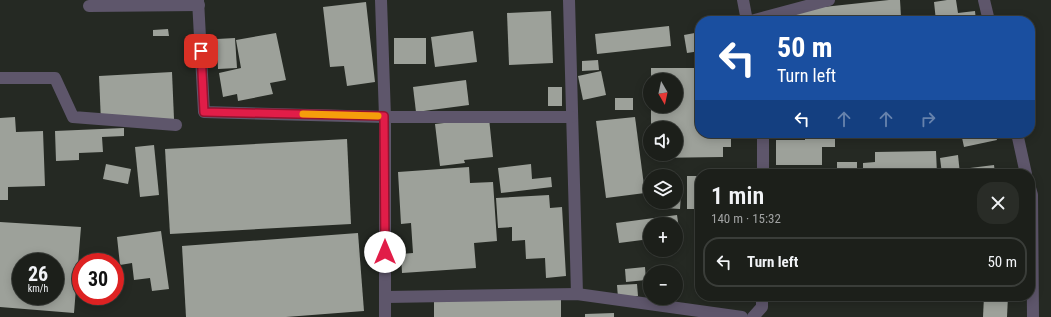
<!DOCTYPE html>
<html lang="en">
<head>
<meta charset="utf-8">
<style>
  body { margin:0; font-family:"Roboto Condensed",sans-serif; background:#292c27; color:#f1f3f6; height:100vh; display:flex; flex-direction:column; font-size:15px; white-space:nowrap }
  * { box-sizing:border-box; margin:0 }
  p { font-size:13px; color:#a0a2a2 }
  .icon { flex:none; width:22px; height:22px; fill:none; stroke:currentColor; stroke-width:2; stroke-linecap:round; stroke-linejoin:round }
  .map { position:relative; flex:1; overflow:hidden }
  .side { position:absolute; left:695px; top:169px; width:340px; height:132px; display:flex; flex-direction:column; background:#1c1f1a; border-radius:16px; box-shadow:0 2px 10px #0003,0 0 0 1px #3a3d39 }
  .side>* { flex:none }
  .hud { position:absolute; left:695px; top:16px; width:340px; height:122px; border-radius:16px; box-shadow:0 2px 10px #0003,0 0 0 1px #3a3d39; background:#1a4fa0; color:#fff; overflow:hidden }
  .needle { width:26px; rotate:171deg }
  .controls { position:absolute; left:643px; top:73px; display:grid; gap:8px }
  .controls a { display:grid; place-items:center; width:40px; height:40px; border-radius:50%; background:#1c1f1a; box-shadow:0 2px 10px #0003,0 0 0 1px #3a3d39; font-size:20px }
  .speed { position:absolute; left:12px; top:253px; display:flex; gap:8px; font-size:20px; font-weight:700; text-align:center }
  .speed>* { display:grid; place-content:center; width:52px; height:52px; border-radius:50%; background:#1c1f1a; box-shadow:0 2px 10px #0003,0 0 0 1px #3a3d39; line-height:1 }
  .speed small { font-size:10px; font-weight:400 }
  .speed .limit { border:6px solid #d22; background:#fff; color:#111 }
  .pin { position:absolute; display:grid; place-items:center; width:34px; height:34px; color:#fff; margin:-17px; border-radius:8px; box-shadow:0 2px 6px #0006 }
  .me { position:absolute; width:44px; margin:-22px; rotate:0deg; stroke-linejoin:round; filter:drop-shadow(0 0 3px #0008) }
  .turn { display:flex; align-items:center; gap:14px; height:84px; padding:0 16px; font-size:18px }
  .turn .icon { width:52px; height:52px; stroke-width:2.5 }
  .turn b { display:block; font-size:28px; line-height:34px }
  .lanes { display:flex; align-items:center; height:38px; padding:0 16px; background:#0003; justify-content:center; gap:20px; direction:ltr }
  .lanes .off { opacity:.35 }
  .round { display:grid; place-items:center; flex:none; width:42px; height:42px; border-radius:16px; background:#292c27 }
  .head { display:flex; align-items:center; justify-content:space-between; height:68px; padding:0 16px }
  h1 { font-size:24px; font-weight:600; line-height:30px }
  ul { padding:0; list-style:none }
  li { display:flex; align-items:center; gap:12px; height:50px; margin:0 8px 6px; padding:0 8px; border:2px solid #3a3d39; border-radius:16px }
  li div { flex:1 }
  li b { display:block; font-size:15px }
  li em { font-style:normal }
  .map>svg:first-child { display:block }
  .building { fill:#9da19a; fill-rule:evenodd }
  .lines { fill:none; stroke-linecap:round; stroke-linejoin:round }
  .minor { stroke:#5e566b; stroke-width:12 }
  .route-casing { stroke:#92132f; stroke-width:10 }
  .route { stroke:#e11d48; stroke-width:7 }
  .slow { stroke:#f59e0b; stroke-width:7 }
</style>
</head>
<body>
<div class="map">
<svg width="1051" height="317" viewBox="0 0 1051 317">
  <rect width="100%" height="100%" fill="#252923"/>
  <g class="building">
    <polygon points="889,0 900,0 901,17 871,21 787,21 786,11"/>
    <polygon points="947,0 956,0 958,13 975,11 976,21 936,21 934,2"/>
    <polygon points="366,2 375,82 347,86 344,66 330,67 323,7"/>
    <polygon points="551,11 553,63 509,65 507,13"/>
    <polygon points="669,26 671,46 597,54 595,34"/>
    <polygon points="168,29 169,36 153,36 153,30"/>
    <polygon points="473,31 477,62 435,67 431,37"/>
    <polygon points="700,32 700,51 687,53 684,35"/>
    <polygon points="276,33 286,80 270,83 273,94 238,101 237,94 223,97 219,73 241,68 236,40"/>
    <polygon points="235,38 237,68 218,69 217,39"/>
    <rect x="394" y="38" width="32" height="26"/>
    <polygon points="598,60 599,70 582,71 582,61"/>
    <polygon points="651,68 700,68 700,133 731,133 731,147 723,147 723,157 652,158 652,154 676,154 676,128 651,128 651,106 676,106 676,80 651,80"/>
    <polygon points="601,71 606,95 583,100 578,76"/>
    <polygon points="172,72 174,119 101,122 99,76"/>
    <polygon points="466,80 469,105 416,112 413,87"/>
    <rect x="548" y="87" width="14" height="19"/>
    <rect x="615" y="98" width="18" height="12"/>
    <polygon points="15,117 16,132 43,131 45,186 8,187 8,200 0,200 0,118"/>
    <polygon points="635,117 645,193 606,198 596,121"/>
    <polygon points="489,118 493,157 464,160 465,163 440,166 435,124"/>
    <polygon points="124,128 124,136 102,137 103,152 79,153 79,160 56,161 55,131"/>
    <polygon points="805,133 835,133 835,147 822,147 822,165 776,165 776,140 805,140"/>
    <rect x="885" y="133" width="24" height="6"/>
    <polygon points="961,133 995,133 997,140 964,147"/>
    <polygon points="347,139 351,224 170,234 165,149"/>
    <polygon points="154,145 159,195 140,197 135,147"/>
    <polygon points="936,151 937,174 863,174 863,163 875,162 875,152"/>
    <polygon points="958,155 960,174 942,174 940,158"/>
    <rect x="837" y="162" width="20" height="12"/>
    <polygon points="106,164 131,169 128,184 103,179"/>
    <polygon points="531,164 532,179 551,177 552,187 501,193 498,168"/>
    <polygon points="994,165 995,174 971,174 970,168"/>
    <polygon points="469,167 470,183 493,182 497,241 474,243 476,268 402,273 401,254 413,253 411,223 401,224 398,172"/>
    <polygon points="687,176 700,176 700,245 694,245 694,209 687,209"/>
    <polygon points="676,180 682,180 680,209 664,208 664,202 676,202"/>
    <polygon points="549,195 550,208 562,207 566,276 546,278 545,258 526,259 525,240 512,241 512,227 498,228 496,198"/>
    <polygon points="677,215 680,235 676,235 676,224 650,224 650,239 619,243 616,223"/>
    <path d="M0,222L81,227L74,313L0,307ZM21,262H55V296H21Z"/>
    <polygon points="161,231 169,289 152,291 150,278 134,280 132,263 120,265 117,237"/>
    <polygon points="358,233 364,311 286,317 186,317 182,246"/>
    <polygon points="645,267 646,280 626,282 625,269"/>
    <polygon points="637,284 638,296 618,298 617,285"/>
    <polygon points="561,295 561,317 434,317 434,296"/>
    <polygon points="984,296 1008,296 1007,317 983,317"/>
    <polygon points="614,313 614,317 585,317 585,314"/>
  </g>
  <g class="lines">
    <g class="minor">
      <polyline points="198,0 204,112 385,117 381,0"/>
      <polyline points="569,0 577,294"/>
      <polyline points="743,0 747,21"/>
      <polyline points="984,0 989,21"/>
      <polyline points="89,6 199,5"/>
      <polyline points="751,21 829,0"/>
      <polyline points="0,78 55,78 73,117 176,125"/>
      <polyline points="1017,133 1026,174"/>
      <polyline points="763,174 763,133"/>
      <polyline points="1030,188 1032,195 1033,317"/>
      <polyline points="386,297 577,294 742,317"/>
      <polyline points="385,317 385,117 572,117"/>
      <polyline points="753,317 762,307 762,296"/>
    </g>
  </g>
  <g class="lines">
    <g class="route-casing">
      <polyline id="route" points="201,51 204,112 384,116 385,252"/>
    </g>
    <use href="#route" class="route"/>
    <polyline class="slow" points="303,114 378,116"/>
  </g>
</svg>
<div class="controls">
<a><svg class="needle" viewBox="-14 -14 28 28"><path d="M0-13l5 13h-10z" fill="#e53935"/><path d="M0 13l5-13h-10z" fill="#a0a2a2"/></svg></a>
<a><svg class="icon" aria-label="sound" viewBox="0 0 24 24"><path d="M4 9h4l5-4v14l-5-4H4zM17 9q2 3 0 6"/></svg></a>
<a><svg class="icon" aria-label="layers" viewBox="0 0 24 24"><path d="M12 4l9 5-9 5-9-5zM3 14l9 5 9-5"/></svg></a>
<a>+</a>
<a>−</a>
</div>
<div class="speed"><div>26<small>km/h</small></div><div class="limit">30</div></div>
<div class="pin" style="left:201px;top:51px;background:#d93025"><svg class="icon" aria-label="arrive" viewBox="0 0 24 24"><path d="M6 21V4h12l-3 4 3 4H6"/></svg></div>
<svg class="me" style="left:385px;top:252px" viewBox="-20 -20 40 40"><circle r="19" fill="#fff"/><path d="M0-13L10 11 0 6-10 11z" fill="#e11d48"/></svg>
<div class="hud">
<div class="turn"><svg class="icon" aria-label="left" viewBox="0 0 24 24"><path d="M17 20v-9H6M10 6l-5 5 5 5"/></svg><div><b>50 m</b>Turn left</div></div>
<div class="lanes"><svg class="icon" aria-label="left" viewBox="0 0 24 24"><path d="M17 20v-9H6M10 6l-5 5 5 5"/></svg><svg class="icon off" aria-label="ahead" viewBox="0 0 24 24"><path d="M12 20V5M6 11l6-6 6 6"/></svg><svg class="icon off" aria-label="ahead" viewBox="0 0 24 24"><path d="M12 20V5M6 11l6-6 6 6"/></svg><svg class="icon off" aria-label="right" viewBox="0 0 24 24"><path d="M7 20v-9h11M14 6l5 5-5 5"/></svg></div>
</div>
<section class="side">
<div class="head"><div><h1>1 min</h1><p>140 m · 15:32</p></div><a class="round"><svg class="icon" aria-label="close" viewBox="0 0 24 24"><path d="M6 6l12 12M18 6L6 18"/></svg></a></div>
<ul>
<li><svg class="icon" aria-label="left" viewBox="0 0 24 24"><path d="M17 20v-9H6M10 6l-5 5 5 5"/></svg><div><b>Turn left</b></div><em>50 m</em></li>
</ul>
</section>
</div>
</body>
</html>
